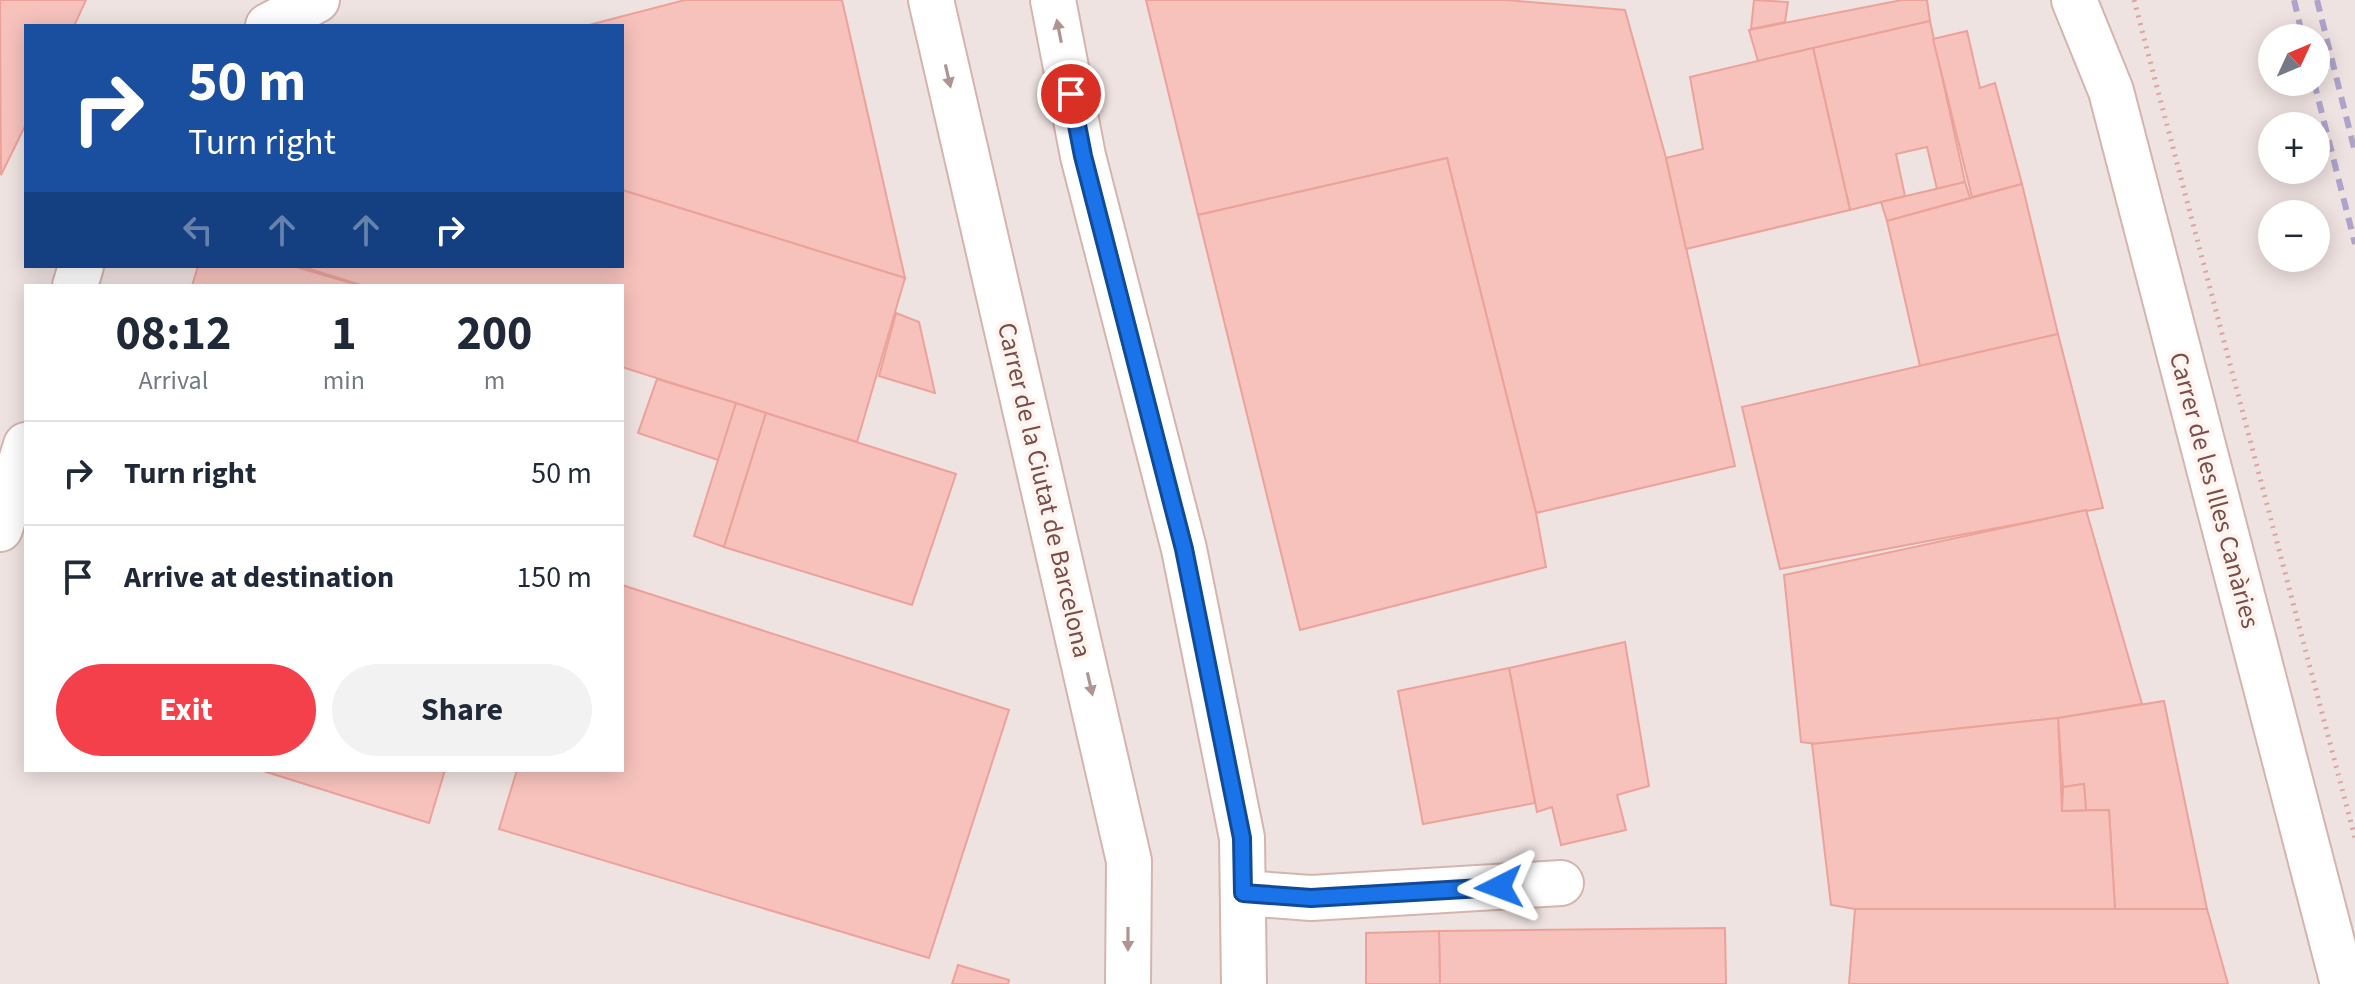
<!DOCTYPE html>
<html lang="en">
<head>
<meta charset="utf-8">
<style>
  body { margin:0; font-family:"Source Sans 3",sans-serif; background:#f2f2f3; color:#1f2937; height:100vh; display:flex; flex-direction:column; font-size:30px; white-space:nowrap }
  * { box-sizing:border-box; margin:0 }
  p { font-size:26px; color:#747a83 }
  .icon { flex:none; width:44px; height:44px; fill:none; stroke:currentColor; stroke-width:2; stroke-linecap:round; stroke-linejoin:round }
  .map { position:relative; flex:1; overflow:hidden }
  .drawer { position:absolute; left:24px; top:284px; width:600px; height:488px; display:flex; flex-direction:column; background:#fff; border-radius:0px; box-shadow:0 4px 20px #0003 }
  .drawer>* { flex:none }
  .guide { position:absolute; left:24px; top:24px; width:600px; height:244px; border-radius:0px; box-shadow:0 4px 20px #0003; background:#1a4fa0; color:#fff; overflow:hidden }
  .needle { width:52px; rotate:46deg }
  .buttons { position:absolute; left:2258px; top:24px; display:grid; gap:16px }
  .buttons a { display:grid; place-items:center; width:72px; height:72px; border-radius:50%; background:#fff; box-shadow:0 4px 20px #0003; font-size:40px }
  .pin { position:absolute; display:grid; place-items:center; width:68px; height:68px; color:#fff; margin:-34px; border:4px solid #fff; border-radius:50%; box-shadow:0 2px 8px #0007 }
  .me { position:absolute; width:88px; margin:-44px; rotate:267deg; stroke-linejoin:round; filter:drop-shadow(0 0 6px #0008) }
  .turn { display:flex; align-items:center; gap:28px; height:168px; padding:0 32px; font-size:36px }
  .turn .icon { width:104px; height:104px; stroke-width:2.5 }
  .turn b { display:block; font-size:56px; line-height:68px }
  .lanes { display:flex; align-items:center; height:76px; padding:0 32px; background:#0003; justify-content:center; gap:40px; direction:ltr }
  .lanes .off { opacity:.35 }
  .eta { display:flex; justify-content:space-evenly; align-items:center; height:136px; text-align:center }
  .eta b { font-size:48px; font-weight:700; line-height:56px }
  .button { display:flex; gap:16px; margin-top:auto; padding:16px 32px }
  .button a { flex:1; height:92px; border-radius:48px; background:#f4404b; color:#fff; font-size:32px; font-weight:700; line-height:92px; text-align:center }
  .button a+a { background:#f2f2f3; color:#1f2937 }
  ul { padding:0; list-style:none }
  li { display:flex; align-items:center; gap:24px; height:104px; padding:0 32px; border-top:2px solid #e0e1e3 }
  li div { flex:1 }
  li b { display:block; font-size:30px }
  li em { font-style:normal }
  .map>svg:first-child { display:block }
  .industrial { fill:#efe3e1; fill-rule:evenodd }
  .building { fill:#f7c2bc; stroke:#eba29a; stroke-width:2 }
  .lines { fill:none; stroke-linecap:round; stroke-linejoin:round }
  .minor-casing { stroke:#d5b4ae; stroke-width:48 }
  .path { stroke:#dda49e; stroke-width:5; stroke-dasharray:2 6; stroke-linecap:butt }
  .minor { stroke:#fff; stroke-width:44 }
  .rail { stroke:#ada3cb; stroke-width:6; stroke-dasharray:12 8; stroke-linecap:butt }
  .oneway { fill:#b09491 }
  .route-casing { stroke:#114b97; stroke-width:20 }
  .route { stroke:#1a73e8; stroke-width:14 }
  .labels { text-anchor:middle; stroke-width:8; stroke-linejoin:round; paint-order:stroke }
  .street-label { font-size:26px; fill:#7c4c48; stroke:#fff4ef }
</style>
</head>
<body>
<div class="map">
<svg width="2355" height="984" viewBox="0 0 2355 984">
  <rect width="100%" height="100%" fill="#feefe7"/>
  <path class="industrial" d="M0,0H2355V984H0ZM26,26H622V266H26ZM2272,38H2316V82H2272ZM2272,126H2316V170H2272ZM2272,214H2316V258H2272ZM26,286H622V770H26Z"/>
  <g class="building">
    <polygon points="0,0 86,0 74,26 26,26 26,124 1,175"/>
    <polygon points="685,0 842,0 905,278 622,190 622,26 585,26"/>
    <polygon points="1146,0 1506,0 1625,10 1666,158 1735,466 1536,513 1447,158 1198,215"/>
    <polygon points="1754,0 1788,2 1785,22 1751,29"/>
    <polygon points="1902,0 1927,0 1930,21 1758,61 1749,30"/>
    <polygon points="1930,21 1965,182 1937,189 1927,147 1896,154 1905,196 1850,210 1813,48"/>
    <polygon points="1967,31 1980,88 1995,83 2022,184 1972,197 1933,39"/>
    <polygon points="1813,48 1850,210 1686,249 1666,158 1703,149 1690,77"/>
    <polygon points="1447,158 1536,513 1546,567 1300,630 1198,215"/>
    <polygon points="1965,182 1970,198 1887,221 1881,202"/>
    <polygon points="2022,184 2058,334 1920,366 1887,221"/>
    <polygon points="622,190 905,278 857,442 622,367 622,286 364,286 300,266 622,266"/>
    <polygon points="198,266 293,266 361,286 192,286"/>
    <polygon points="896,313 919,322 935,393 879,376"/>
    <polygon points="2058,334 2103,508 1780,569 1742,407"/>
    <polygon points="657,379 736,403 718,460 638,433"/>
    <polygon points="736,403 766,413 724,547 694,536"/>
    <polygon points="766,413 956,474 912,605 724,547"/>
    <polygon points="2086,510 2142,704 2058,718 1817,744 1801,742 1784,575"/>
    <polygon points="622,585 1009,710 929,958 499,829 517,770 622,770"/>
    <polygon points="1625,642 1649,786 1617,795 1626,830 1561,845 1552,807 1537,812 1509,668"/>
    <polygon points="1509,668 1535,803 1423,824 1398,691"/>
    <polygon points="2164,701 2207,909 2115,909 2109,810 2086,810 2084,784 2063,787 2058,718"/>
    <polygon points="2058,718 2062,811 2109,810 2115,909 1855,909 1831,905 1812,744"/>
    <polygon points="260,770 445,770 429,823"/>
    <polygon points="2084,784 2086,810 2062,811 2063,787"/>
    <polygon points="1855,909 2207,909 2228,984 1849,984"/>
    <polygon points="1725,928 1726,984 1440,984 1439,931"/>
    <polygon points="1439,931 1440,984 1366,984 1366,933"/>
    <polygon points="958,965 1009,980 1008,984 952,984"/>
  </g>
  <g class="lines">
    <g class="minor-casing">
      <g id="minor">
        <polyline points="931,0 1129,861 1128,984"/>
        <polyline points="1053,0 1083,156 1184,549 1242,838 1244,984"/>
        <polyline points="2074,0 2111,91 2343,984"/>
        <polyline points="268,26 317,0"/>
        <polyline points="75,286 81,266"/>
        <polyline points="0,529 26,445"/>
        <polyline points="1243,893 1311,898 1561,883"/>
      </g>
    </g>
    <polyline class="path" points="2134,0 2355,838"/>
    <use href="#minor" class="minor"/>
    <g class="rail">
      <polyline points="2294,0 2303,38"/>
      <polyline points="2317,0 2355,152"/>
      <polyline points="2314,82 2355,244"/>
    </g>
  </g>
  <defs><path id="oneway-solid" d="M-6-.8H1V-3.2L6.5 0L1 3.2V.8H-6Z" transform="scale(2)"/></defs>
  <g class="oneway">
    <use href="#oneway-solid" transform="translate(1059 31) rotate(-101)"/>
    <use href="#oneway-solid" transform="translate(948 76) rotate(77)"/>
    <use href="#oneway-solid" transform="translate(1090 684) rotate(77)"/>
    <use href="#oneway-solid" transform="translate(1128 939) rotate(90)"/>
  </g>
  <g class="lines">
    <g class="route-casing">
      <polyline id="route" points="1071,94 1083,156 1184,549 1242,838 1243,893 1311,898 1499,887"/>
    </g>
    <use href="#route" class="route"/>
  </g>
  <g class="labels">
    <g class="street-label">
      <text transform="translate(1045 490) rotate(77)" y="9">Carrer de la Ciutat de Barcelona</text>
      <text transform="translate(2215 490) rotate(75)" y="9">Carrer de les Illes Canàries</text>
    </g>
  </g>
</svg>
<div class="buttons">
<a><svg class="needle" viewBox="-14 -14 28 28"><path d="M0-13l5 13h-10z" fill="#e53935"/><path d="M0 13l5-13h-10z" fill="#747a83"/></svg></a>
<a>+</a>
<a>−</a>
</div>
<div class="pin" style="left:1071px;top:94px;background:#d93025"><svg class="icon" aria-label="arrive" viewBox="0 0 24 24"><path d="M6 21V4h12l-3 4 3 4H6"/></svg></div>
<svg class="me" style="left:1499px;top:887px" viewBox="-20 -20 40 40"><path d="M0-17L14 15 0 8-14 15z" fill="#1a73e8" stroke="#fff" stroke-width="4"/></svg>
<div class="guide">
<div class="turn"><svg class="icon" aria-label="right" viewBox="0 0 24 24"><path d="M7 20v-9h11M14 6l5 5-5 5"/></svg><div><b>50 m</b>Turn right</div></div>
<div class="lanes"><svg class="icon off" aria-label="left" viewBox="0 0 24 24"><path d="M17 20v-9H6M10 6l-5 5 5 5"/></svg><svg class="icon off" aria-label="ahead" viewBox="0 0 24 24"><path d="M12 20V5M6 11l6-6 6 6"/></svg><svg class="icon off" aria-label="ahead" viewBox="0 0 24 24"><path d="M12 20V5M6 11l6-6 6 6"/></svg><svg class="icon" aria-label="right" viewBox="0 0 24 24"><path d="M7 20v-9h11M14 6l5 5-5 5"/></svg></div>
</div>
<section class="drawer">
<div class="eta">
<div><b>08:12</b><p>Arrival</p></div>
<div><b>1</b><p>min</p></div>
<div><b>200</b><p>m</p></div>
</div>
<ul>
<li><svg class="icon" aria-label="right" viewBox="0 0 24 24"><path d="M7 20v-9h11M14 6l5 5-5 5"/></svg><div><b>Turn right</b></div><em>50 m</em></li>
<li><svg class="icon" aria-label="arrive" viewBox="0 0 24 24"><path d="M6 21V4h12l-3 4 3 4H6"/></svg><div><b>Arrive at destination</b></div><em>150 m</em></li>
</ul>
<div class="button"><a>Exit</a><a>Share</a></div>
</section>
</div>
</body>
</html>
